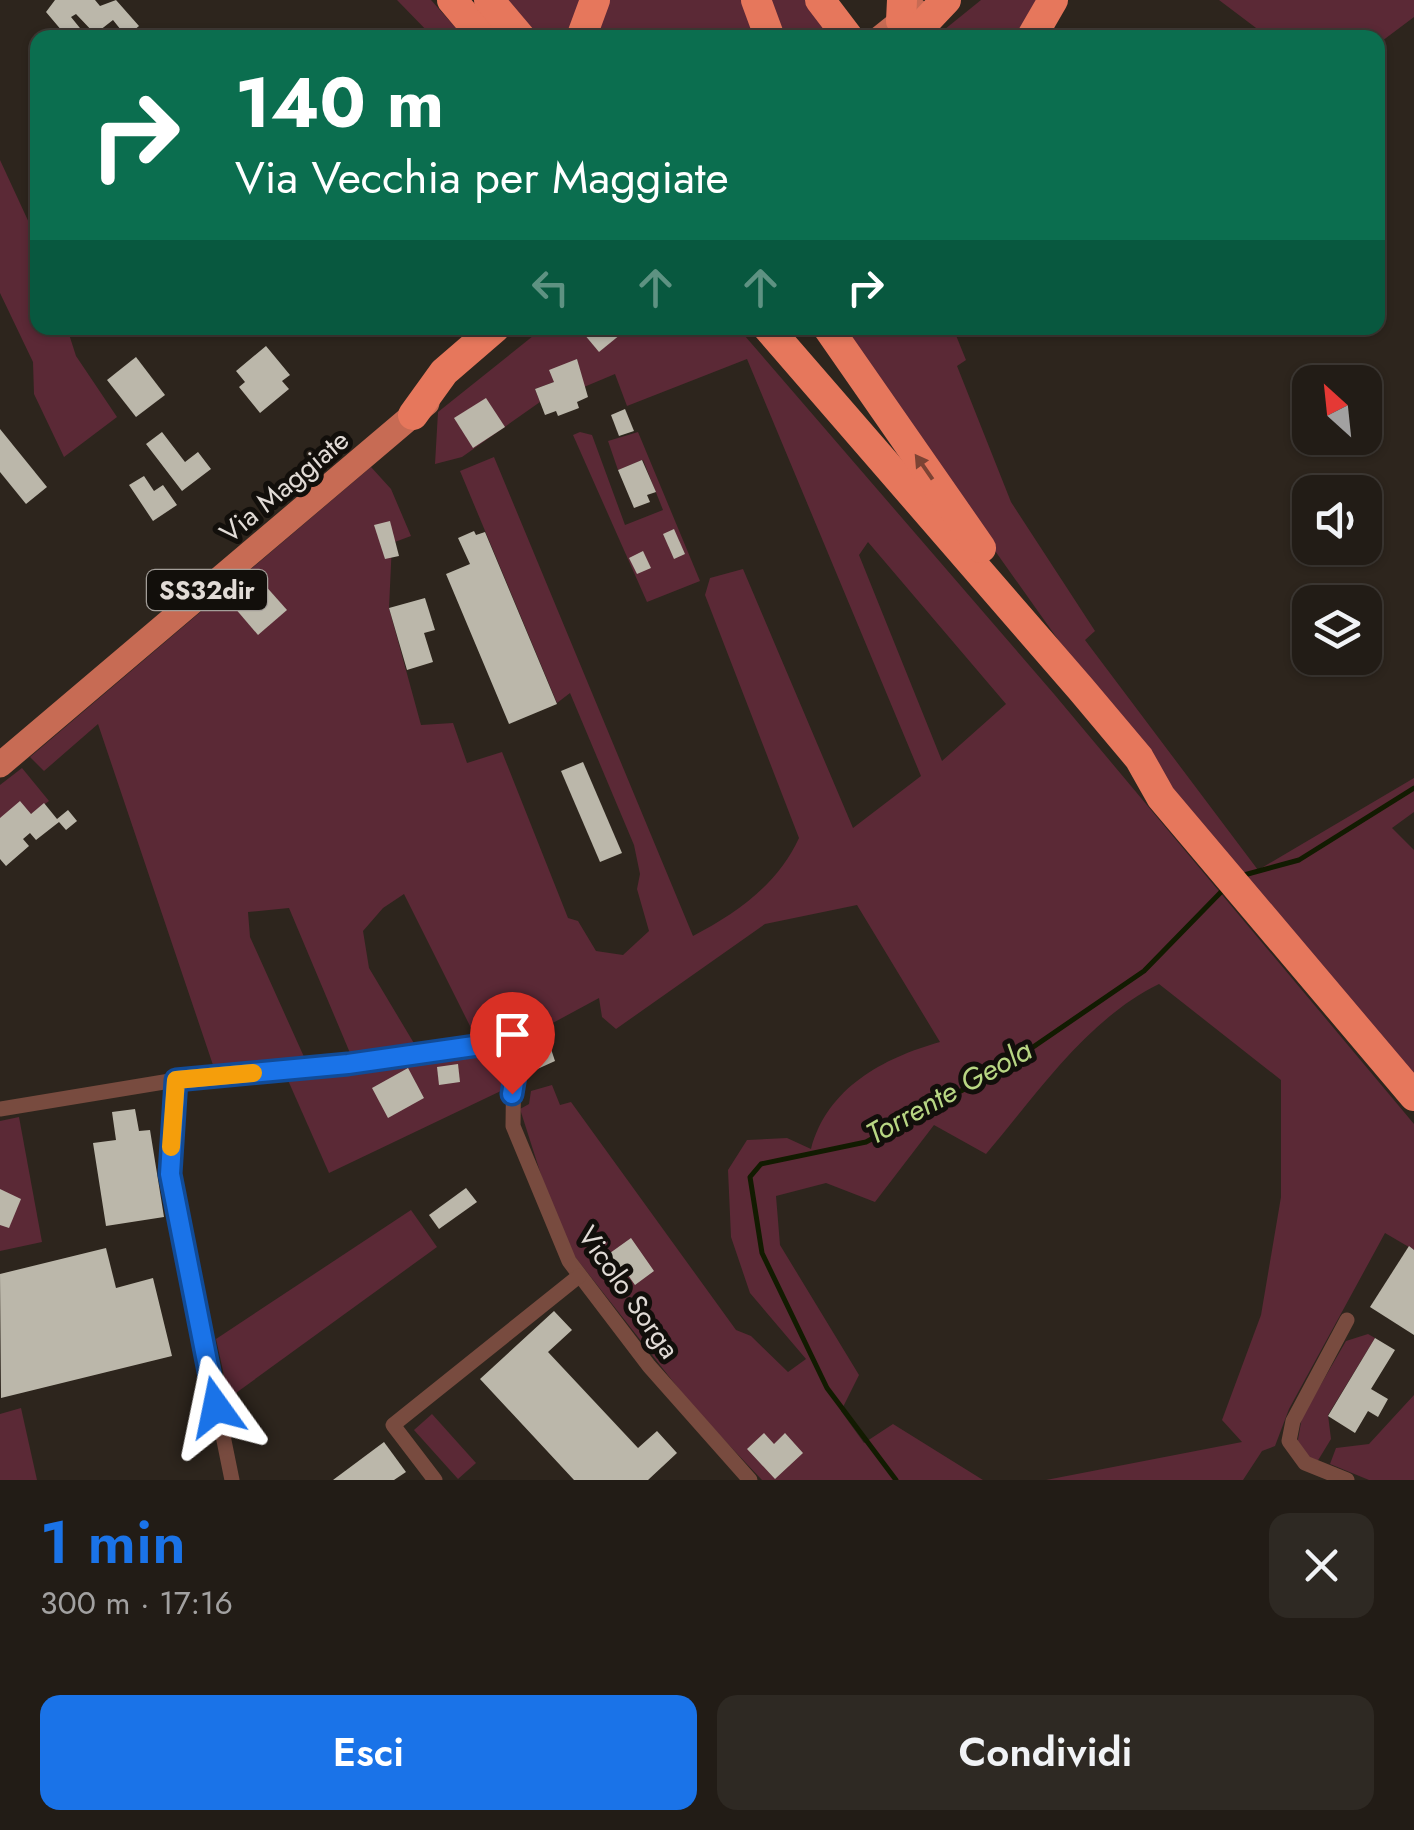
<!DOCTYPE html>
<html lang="it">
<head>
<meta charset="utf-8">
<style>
  body { margin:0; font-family:Jost,sans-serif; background:#2e2923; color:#f1f3f6; height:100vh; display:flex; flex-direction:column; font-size:38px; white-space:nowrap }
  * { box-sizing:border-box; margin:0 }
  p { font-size:32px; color:#a2a1a1 }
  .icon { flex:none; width:55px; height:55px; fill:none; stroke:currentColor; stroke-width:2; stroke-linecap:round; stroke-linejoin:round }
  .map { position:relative; height:1480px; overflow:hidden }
  .drawer { display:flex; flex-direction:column; background:#221c16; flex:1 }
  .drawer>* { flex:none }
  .guide { position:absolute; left:30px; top:30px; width:1355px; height:305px; border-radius:20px; box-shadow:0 2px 8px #0004,0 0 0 2px #3f3a35; background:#0b6e4f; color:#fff; overflow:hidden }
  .needle { width:65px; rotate:333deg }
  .fabs { position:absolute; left:1292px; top:365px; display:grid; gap:20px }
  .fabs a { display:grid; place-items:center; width:90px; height:90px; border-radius:20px; background:#221c16; box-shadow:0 2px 8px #0004,0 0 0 2px #3f3a35; font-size:50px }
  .pin { position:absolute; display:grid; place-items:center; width:85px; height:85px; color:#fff; margin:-102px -42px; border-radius:50% 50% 50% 0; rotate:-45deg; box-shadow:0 0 10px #0007 }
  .pin .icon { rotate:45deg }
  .me { position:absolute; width:110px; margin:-55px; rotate:348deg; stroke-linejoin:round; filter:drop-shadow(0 0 8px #0008) }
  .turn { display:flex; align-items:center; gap:35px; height:210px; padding:0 40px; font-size:45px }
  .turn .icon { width:130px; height:130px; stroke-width:2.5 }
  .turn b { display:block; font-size:70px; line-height:85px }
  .lanes { display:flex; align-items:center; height:95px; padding:0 40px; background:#0003; justify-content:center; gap:50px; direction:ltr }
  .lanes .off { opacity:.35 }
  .round { display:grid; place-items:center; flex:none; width:105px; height:105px; border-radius:20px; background:#2e2923 }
  .summary { display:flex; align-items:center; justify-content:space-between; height:170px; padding:0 40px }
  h1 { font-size:60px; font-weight:600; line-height:75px; color:#1a73e8 }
  .cta { display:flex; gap:20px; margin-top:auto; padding:20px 40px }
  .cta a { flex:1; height:115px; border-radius:20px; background:#1a73e8; color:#fff; font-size:40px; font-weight:600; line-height:115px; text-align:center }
  .cta a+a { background:#2e2923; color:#f1f3f6 }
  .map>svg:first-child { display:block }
  .green { fill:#5b2936; fill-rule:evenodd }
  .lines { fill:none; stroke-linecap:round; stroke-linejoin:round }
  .stream { stroke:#121b01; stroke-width:5 }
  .building { fill:#bbb7aa }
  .street { stroke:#784b3f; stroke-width:15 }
  .primary { stroke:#c76b54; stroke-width:25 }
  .highway { stroke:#e6775c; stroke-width:30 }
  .oneway { fill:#7c4334 }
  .route-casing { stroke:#114b97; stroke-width:25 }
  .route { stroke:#1a73e8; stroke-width:18 }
  .slow { stroke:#f59e0b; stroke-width:18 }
  .labels { text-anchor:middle; stroke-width:10; stroke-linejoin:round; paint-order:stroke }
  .shield { fill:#120f0b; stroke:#a39e99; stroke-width:2.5 }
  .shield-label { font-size:25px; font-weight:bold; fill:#e1dbd6 }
  .street-label { font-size:28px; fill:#e1dbd6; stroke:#120f0b }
  .water-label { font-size:30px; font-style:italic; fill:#b8d683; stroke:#120f0b }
</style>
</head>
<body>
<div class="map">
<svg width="1414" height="1480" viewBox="0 0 1414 1480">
  <rect width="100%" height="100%" fill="#2d251d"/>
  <g class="green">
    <polygon points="397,0 431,0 464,37 433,37"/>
    <polygon points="508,0 588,0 574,38 539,37"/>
    <polygon points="606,0 744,0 760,38 590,38"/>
    <polygon points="764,0 805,0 835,37 777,37"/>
    <polygon points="981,0 1046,0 1023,37 934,38"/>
    <polygon points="1219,0 1414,0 1414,17 1378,44 1378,38 1268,37"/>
    <polygon points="0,160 37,240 38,328 67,328 76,356 117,417 64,457 34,394 33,362 0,293"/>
    <path d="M543,328H738L1054,694L1414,1124V1250L1385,1233L1289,1409L1275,1446L1262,1451L1243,1480H1046L1242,1442L1222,1420L1261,1315L1281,1197V1080L1159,984C1086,1020 1038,1093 986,1154L934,1125L875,1202L826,1183L776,1196L780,1245L859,1375L841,1411L864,1443L893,1424L983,1480H762L693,1407L572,1253L550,1203L520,1109L529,1104L531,1091L552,1085L560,1105L571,1102L736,1330L751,1336L788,1372L806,1359L750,1293L731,1237L728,1170L747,1140L787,1138L811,1149C827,1088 883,1058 940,1042L857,905L765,924L616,1029L602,1017L599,998L538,1031L536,1026L520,1036L511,1032L475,1036L404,894L383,908L363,931L369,968L415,1045L350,1053L289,908L248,912L250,937L305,1059L214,1068L98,724L44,771L30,757L371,467L391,489L411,536L392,543L389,608L421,725L453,723L467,763L502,752L568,918L578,921L596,951L623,955L649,931L637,889L640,874L634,845L570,693L557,703L460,471L494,457L693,936C737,913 778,884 799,838L705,595L710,578L743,569L853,828L921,776L747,359L627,406L615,374L584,387L577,359L554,382L535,389L540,402L462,457L435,464L438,412ZM868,542L1006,704L942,761L859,555Z"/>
    <polygon points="837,328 953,328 966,360 957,366 1011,502 1095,631 1085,640 1258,870 1414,778 1414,812 1392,828 1414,850 1414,1082 1256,898 1059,641"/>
    <polygon points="580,432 592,435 625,525 663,510 643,460 618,470 608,441 638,432 700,581 647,602 573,435"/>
    <polygon points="22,768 49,801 31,814 0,818 0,785"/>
    <polygon points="503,1051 505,1089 329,1173 287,1078"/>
    <polygon points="19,1117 42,1242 0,1251 0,1121"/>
    <polygon points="411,1210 437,1247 229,1398 216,1339"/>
    <polygon points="1368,1334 1375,1338 1328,1415 1331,1439 1317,1462 1303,1455 1297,1445 1302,1417 1346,1341"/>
    <polygon points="1414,1395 1414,1480 1369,1480 1330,1464 1336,1448 1369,1444"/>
    <polygon points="21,1408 37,1480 0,1480 0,1414"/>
    <polygon points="432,1414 476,1463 458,1479 414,1430"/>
  </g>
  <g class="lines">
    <g class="stream">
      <polyline points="1244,875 1299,860 1414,788"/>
      <polyline points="896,1480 827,1388 762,1253 750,1177 761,1164 866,1142 998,1071 1144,971 1223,890"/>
    </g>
  </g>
  <g class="building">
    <polygon points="55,0 95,0 100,6 116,0 139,26 133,31 139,38 122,38 125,35 113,20 95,34 76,14 71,17 88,38 68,38 46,12"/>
    <polygon points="579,328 624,328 626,330 599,352"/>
    <polygon points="266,346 290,375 282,381 289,389 260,413 239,387 245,382 236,371"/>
    <polygon points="136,357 165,395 136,417 107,380"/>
    <polygon points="577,359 588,397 577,402 579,408 558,416 556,411 545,415 535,389 554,382 549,370"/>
    <polygon points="486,398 505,427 473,448 454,418"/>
    <polygon points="625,409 634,431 619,436 611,415"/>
    <polygon points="0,429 47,487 26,504 0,472"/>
    <polygon points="162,432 185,462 198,452 211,469 182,491 146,444"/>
    <polygon points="642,460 656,492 647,495 650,502 634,508 618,470"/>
    <polygon points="144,476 154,491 163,485 177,505 153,521 129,485"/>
    <polygon points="390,521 399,556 385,559 374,525"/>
    <polygon points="674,529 685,554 674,559 663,534"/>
    <polygon points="474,531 476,535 485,532 557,704 509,724 446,574 470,564 458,538"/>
    <polygon points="643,551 651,568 637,574 629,558"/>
    <polygon points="263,583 287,610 258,635 234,607"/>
    <polygon points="425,598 435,630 424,633 433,662 407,670 389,608"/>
    <polygon points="583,762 622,853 600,862 561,771"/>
    <polygon points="20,801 31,814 44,803 57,819 68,810 77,821 66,830 59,822 36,840 30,833 23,839 29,846 6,866 0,859 0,818"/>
    <polygon points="547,1037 555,1061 533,1071 530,1044"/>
    <polygon points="458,1064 460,1082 439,1085 437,1067"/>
    <polygon points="408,1068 424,1098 388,1118 372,1088"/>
    <polygon points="135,1109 139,1131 150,1130 164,1217 106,1226 93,1143 116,1140 112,1112"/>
    <polygon points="466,1188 477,1202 439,1229 429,1215"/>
    <polygon points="0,1189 21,1199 9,1228 0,1225"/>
    <polygon points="631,1238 654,1271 635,1285 623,1268 614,1274 603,1258"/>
    <polygon points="1409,1246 1414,1250 1414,1335 1370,1307"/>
    <polygon points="106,1248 116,1288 153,1278 172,1356 1,1398 0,1274"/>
    <polygon points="554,1311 572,1330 548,1352 638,1448 657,1431 677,1453 648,1480 574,1480 480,1379"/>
    <polygon points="1375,1338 1395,1350 1371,1389 1388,1399 1378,1417 1368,1411 1355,1433 1328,1416"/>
    <polygon points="764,1433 774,1444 785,1433 803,1453 775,1479 747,1449"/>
    <polygon points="384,1442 406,1472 394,1480 333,1480"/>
  </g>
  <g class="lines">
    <g class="street">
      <polyline points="176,1080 170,1174 232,1480"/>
      <polyline points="0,1109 176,1080 348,1064 503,1042 514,1048 513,1126 569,1261 649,1366 750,1480"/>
      <polyline points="1347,1320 1293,1421 1289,1441 1305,1463 1347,1480"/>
      <polyline points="435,1480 393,1425 579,1276"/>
    </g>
    <g class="primary">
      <polyline points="880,38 915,10"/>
      <polyline points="0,765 427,403"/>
    </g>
    <g class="highway">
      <polyline points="452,0 484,38"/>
      <polyline points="489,0 521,38"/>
      <polyline points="756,0 770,38"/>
      <polyline points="820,0 849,38"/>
      <polyline points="901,21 902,0"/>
      <polyline points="581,38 595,0"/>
      <polyline points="910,38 946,0"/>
      <polyline points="1031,38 1053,0"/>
      <polyline points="768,328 1081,689 1139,758 1161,797 1414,1096"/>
      <polyline points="828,328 981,548"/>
      <polyline points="413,415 444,372 495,328"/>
    </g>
  </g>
  <defs><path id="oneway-solid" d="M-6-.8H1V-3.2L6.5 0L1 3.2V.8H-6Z" transform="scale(2.5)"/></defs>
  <use class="oneway" href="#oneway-solid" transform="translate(924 467) rotate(-125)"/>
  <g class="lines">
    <g class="route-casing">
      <polyline id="route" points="216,1407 170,1174 176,1080 348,1064 502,1042 514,1048 517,1064 512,1094"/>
    </g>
    <use href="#route" class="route"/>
    <polyline class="slow" points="171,1147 176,1080 253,1073"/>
  </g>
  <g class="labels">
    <rect class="shield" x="147" y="570" width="120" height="40" rx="8"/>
    <g class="shield-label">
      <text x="207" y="599">SS32dir</text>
    </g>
    <g class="street-label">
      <text transform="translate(284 486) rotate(-40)" y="10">Via Maggiate</text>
      <text transform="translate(629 1292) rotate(55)" y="10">Vicolo Sorga</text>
    </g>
    <g class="water-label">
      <text transform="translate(949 1092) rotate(-29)" y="10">Torrente Geola</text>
    </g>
  </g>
</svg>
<div class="fabs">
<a><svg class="needle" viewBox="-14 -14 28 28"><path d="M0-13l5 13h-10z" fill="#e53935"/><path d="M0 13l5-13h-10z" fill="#a2a1a1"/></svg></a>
<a><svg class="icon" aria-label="sound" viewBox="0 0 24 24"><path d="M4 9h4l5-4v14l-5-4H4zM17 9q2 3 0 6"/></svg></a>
<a><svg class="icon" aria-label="layers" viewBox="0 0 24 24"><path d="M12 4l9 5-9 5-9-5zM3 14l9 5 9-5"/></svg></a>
</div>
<div class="pin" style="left:512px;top:1094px;background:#d93025"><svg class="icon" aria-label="arrive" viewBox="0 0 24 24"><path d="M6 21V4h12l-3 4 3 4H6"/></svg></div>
<svg class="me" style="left:216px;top:1407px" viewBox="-20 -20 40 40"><path d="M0-17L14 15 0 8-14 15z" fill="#1a73e8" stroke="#fff" stroke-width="4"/></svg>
<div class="guide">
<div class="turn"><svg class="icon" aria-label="right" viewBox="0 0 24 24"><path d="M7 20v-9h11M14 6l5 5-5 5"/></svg><div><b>140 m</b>Via Vecchia per Maggiate</div></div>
<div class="lanes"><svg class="icon off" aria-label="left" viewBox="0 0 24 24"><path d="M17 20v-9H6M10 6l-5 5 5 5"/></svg><svg class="icon off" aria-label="ahead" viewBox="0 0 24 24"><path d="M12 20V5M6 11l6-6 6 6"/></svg><svg class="icon off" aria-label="ahead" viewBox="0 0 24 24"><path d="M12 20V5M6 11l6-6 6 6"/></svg><svg class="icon" aria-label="right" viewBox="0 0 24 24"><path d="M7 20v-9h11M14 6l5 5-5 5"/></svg></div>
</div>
</div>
<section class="drawer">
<div class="summary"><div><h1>1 min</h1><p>300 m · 17:16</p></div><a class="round"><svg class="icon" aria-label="close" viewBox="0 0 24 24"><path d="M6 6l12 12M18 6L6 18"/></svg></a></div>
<div class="cta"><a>Esci</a><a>Condividi</a></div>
</section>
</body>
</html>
